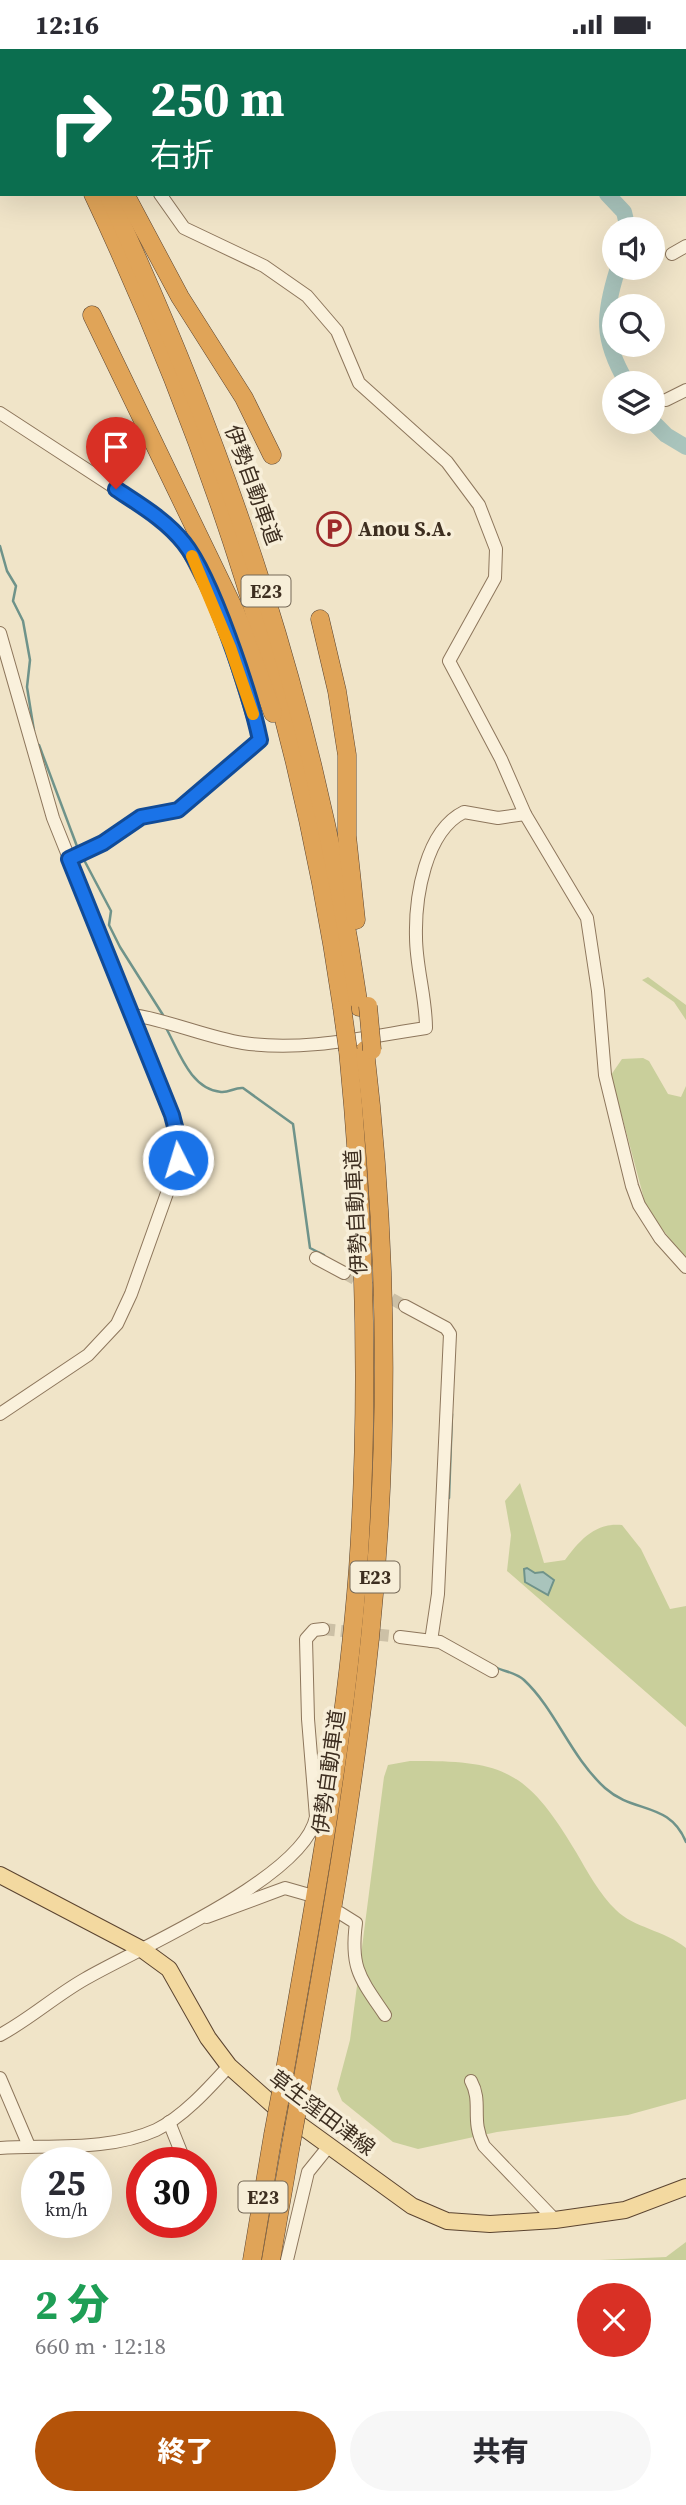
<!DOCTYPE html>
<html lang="ja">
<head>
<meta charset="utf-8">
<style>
  body { margin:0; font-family:"Source Serif 4","Noto Sans JP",serif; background:#f7f7f7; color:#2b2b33; height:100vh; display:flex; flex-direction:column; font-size:26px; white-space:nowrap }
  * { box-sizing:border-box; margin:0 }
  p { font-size:23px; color:#7c7c81 }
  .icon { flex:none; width:38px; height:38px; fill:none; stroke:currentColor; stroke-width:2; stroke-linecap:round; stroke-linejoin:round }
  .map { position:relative; height:2211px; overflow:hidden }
  .sheet { display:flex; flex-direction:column; background:#fff; flex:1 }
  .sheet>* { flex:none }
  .hud { position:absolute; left:0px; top:0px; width:686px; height:147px; box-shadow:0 7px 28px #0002; background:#0b6e4f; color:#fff; overflow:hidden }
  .fabs { position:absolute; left:602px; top:168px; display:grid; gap:14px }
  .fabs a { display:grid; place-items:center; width:63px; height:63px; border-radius:50%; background:#fff; box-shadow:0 7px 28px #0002; font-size:35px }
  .speed { position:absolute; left:21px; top:2098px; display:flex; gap:14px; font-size:35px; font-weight:700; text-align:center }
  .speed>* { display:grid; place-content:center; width:91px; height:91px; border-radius:50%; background:#fff; box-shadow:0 7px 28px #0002; line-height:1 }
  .speed small { font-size:18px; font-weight:400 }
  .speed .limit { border:10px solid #d22; background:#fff; color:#111 }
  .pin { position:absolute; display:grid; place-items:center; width:60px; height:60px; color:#fff; margin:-72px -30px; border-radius:50% 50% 50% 0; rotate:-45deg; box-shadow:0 0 7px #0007 }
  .pin .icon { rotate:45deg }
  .me { position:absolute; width:77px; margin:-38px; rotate:355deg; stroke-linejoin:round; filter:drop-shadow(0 0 5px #0008) }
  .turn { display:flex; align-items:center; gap:24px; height:147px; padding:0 35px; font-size:32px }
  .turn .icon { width:91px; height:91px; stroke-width:2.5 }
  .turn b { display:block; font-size:49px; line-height:60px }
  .round { display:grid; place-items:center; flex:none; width:74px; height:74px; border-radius:37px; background:#f7f7f7 }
  .head { display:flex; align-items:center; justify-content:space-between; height:119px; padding:0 35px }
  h1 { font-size:42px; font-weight:800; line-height:52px; color:#1e9e55 }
  .action { display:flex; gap:14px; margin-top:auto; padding:14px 35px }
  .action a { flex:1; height:80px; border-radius:42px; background:#b45309; color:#fff; font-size:28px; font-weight:800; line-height:80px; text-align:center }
  .action a+a { background:#f7f7f7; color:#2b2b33 }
  .status { display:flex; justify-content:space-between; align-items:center; height:49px; padding:0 35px; background:#fff; direction:ltr }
  .status svg { height:19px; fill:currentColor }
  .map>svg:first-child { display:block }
  .green { fill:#c9cf9b }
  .water { fill:#a9c4bc; stroke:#6f938a; stroke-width:2 }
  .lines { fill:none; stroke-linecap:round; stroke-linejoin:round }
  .stream { stroke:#6f938a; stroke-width:2.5 }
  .river { stroke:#a9c4bc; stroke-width:16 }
  .minor-tunnel { stroke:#ccc0a6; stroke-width:12; stroke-dasharray:12 6; stroke-linecap:butt }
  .minor-casing { stroke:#8d765c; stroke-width:14 }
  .major-casing { stroke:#5b4430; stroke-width:18 }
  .highway-casing { stroke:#5b4430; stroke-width:19 }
  .minor { stroke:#faf1dc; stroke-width:12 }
  .major { stroke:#f3d9a0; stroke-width:16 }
  .highway { stroke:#e0a458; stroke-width:18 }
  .highway-bridge-casing { stroke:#5b4430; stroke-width:19; stroke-linecap:butt }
  .highway-bridge { stroke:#e0a458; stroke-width:18 }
  .route-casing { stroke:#114b97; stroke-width:18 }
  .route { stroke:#1a73e8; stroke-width:12 }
  .slow { stroke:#f59e0b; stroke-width:12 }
  .labels { text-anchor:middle; stroke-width:7; stroke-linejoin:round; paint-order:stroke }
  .shield { fill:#f7eed8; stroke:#756857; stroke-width:2 }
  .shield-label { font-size:19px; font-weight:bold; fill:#3d2e20 }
  .street-label { font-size:21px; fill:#3d2e20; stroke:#f7eed8 }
  .poi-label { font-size:21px; font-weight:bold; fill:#3d2e20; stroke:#f7eed8; text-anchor:start }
</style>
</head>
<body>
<div class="status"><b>12:16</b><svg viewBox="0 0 49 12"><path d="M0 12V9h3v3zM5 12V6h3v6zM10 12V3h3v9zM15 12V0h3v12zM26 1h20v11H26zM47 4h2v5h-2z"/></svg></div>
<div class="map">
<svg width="686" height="2211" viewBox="0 0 686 2211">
  <rect width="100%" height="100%" fill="#f0e4c8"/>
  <g class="green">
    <polygon points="648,928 686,956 686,971 674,953 642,931"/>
    <polygon points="643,1009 649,1012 668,1045 681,1048 686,1037 686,1210 647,1161 611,1026 622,1010"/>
    <path d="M520,1434L544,1514L565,1511C579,1492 595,1473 622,1476L641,1500L670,1560L686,1557V1678L507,1522L511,1486L505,1452Z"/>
    <path d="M410,1712C504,1711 527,1721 576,1803C587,1822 600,1846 616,1861C634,1879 664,1881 686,1899V2050L628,2066L497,2083L418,2100L393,2093L342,2052L337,2040L350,1991L384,1728L388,1716Z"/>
    <polygon points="686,2193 686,2211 600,2211 666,2208"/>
  </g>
  <polygon class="water" points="527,1519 535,1524 543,1523 554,1531 548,1546 525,1533 524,1520"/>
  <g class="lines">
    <g class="stream">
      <polyline points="0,497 7,522 16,537 13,552 23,572 30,611 27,638 34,682"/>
      <polyline points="39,696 78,800"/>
      <polyline points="83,809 111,862 109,876 120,898 163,966"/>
      <path d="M165,977C179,1002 190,1040 221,1043C229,1044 235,1038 243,1039L293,1075L310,1199L324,1206"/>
      <polyline points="449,1449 452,1365"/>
      <path d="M495,1618C505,1623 515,1623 524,1631C556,1661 570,1707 605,1739C634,1765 669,1752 686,1793"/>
    </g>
    <g class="river">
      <polyline points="300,0 301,2"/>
      <polyline points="607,145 624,163 628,180"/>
      <path d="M618,219C603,266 601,290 627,334"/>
      <polyline points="653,373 666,386 686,398"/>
    </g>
    <g class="minor-tunnel">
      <polyline points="344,1224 405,1257"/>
      <polyline points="323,1580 400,1588"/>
    </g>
    <g class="minor-casing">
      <g id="minor">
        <polyline points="95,0 96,2"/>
        <polyline points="160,145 184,179 264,217 307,247 337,282 359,334 447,413 479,456 496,500 495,529 449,612 501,710 525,765 587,869 598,942 605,1026 632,1137 639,1156 660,1189 686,1218"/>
        <polyline points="672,205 686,197"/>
        <polyline points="666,351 686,341"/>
        <polyline points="0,364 152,463 183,492 211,547 231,598 260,691 178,761 141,768 103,795 69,810"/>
        <polyline points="0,584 53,769 172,1066 179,1093 176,1119 131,1245 117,1275 88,1306 0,1365"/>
        <path d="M133,966C171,972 206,988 243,994C304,1003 366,988 426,979C426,948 416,918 416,888C415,849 425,782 464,763L498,769L525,765"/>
        <polyline points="316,1209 344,1224"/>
        <polyline points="405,1257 446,1279 450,1285 438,1545 431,1592"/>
        <polyline points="400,1588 440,1593 492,1622"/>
        <path d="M340,1864L356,1874C350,1919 360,1929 385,1966"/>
        <polyline points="207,1868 285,1839 306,1845"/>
        <path d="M0,1986C30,1970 55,1947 85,1930C138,1899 304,1829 316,1768L308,1670L306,1590L314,1581L323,1580"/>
        <polyline points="0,2029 29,2097"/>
        <path d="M471,2032C483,2054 470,2070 484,2097L555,2171"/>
        <polyline points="169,2073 183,2108"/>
        <path d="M0,2099C50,2096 110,2102 156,2081C183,2068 209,2039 229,2017"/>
        <polyline points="287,2211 308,2123 329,2097"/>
      </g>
    </g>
    <g class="major-casing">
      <polyline id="major" points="0,1826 143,1901 169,1920 208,1989 229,2017 274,2057 412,2157 447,2172 490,2175 555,2171 625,2161 686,2138"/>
    </g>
    <g class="highway-casing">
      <g id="highway">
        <polyline points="23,0 24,2"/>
        <polyline points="44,0 45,2"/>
        <polyline points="0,30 2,36"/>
        <path d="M93,145C215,404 301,675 342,958"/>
        <path d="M108,145C230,407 318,671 359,958"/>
        <polyline points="125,145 180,248 244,349 272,406"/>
        <polyline points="92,266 235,562 273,664"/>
        <polyline points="320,570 337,642 347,706 347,787 356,871"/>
        <path d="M282,2038C312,1866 345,1694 358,1520C370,1346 365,1174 348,1001"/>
        <path d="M299,2051C326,1898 354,1744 370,1589C390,1393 388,1196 365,1001"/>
        <polyline points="252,2211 273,2086"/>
        <polyline points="271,2211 291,2095"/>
      </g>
    </g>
    <use href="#minor" class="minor"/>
    <use href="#major" class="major"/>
    <use href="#highway" class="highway"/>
    <g class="highway-bridge-casing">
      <g id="highway-bridge">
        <polyline points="368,957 372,1001"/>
        <polyline points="342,958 348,1001"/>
        <polyline points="273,2086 282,2038"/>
        <polyline points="291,2095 299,2051"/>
      </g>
    </g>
    <use href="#highway-bridge" class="highway-bridge"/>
  </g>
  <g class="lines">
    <g class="route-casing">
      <path id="route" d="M116,440C140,456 166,471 184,494C212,529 250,644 260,691L178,761L141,768L103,794L69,810L172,1066L179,1093L178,1111"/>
    </g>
    <use href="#route" class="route"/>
    <polyline class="slow" points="192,507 230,598 253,665"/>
  </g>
  <defs>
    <g id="parking-ring" transform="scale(1.75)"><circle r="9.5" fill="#f7eed8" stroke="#9e2a2b" stroke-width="1.5"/><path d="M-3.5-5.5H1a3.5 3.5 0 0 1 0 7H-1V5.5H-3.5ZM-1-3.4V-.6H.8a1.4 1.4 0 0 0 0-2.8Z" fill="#9e2a2b"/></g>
  </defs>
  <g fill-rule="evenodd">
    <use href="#parking-ring" x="334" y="480"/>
  </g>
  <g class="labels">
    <g class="shield">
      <rect x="241.5" y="526.5" width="49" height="31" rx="5"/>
      <rect x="350.5" y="1512.5" width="49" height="31" rx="5"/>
      <rect x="238.5" y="2132.5" width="49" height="31" rx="5"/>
    </g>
    <g class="shield-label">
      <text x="266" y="549">E23</text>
      <text x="375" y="1535">E23</text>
      <text x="263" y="2155">E23</text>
    </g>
    <g class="street-label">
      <text transform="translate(253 436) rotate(70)" y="7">伊勢自動車道</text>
      <text transform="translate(356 1163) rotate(-93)" y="7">伊勢自動車道</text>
      <text transform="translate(329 1723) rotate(-82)" y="7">伊勢自動車道</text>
      <text transform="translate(322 2064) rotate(37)" y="7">草生窪田津線</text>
    </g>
    <g class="poi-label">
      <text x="358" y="487">Anou S.A.</text>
    </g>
  </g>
</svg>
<div class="fabs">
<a><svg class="icon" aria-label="sound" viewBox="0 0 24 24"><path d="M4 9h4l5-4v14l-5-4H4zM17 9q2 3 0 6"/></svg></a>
<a><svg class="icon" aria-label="search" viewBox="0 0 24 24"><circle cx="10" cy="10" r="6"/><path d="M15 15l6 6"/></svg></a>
<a><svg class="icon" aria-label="layers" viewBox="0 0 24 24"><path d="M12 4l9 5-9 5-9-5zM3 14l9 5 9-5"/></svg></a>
</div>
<div class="speed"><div>25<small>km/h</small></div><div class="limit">30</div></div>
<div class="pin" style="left:116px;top:440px;background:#d93025"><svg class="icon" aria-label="arrive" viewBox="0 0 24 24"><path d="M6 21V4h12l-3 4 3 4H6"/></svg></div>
<svg class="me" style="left:178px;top:1111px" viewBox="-20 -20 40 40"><circle r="17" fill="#1a73e8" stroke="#fff" stroke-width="3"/><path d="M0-11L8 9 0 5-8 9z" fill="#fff"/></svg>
<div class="hud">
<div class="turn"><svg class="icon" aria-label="right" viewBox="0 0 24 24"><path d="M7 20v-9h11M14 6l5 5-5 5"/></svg><div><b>250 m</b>右折</div></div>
</div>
</div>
<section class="sheet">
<div class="head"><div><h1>2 分</h1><p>660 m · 12:18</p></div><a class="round" style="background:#d93025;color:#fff"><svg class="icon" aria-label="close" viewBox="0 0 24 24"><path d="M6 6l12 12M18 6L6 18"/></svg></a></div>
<div class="action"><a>終了</a><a>共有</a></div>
</section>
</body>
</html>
